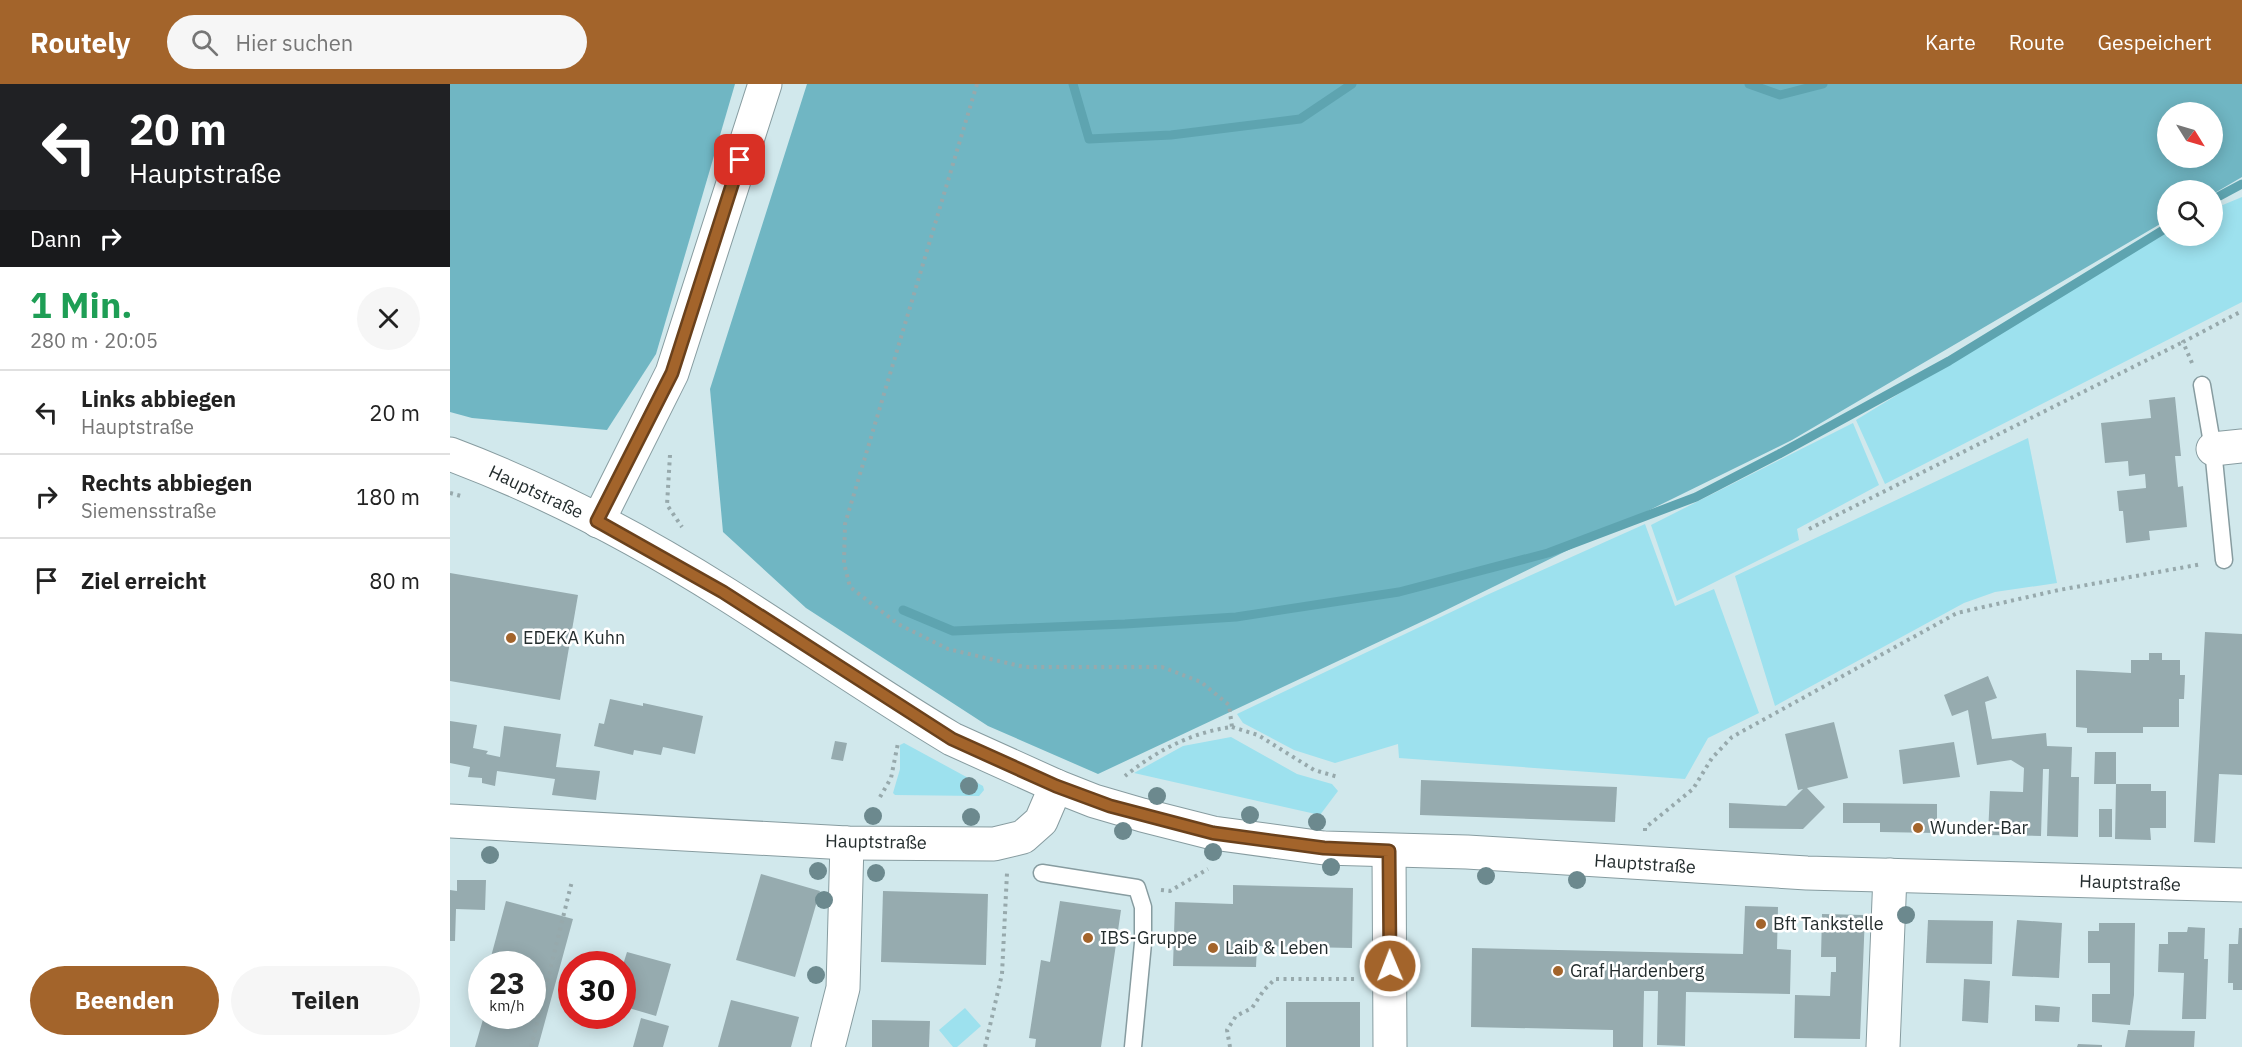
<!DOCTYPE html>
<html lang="de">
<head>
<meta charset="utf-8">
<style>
  body { margin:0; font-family:"IBM Plex Sans",sans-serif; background:#f6f6f6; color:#222; height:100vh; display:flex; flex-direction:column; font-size:22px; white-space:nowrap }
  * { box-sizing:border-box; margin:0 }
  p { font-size:20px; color:#767676 }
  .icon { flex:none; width:33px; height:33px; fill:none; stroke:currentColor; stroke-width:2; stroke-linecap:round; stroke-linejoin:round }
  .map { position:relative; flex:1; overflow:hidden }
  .drawer { display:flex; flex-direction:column; background:#fff; width:450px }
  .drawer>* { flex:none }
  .banner { background:#202124; color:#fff; overflow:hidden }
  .needle { width:39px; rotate:127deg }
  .tools { position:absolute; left:1707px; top:18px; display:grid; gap:12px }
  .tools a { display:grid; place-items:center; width:66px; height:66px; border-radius:50%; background:#fff; box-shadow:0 3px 15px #0003; font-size:30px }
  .speed { position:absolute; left:18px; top:867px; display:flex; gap:12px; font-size:30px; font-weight:700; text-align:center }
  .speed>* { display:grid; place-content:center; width:78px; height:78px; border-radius:50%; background:#fff; box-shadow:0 3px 15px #0003; line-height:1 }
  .speed small { font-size:15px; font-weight:400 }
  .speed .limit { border:9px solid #d22; background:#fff; color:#111 }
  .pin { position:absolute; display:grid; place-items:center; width:51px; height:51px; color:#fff; margin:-26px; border-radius:12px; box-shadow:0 3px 9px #0006 }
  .me { position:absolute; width:66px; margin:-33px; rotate:359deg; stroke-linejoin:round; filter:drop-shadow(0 0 4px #0008) }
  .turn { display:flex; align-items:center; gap:21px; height:126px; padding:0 30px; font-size:27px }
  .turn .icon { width:78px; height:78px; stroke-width:2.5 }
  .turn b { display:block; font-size:42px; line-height:51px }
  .then { display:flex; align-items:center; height:57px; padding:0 30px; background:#0003; gap:12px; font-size:22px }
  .round { display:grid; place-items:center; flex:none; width:63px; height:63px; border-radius:32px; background:#f6f6f6 }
  .headline { display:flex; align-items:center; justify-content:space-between; height:102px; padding:0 30px }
  h1 { font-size:36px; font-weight:700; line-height:45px; color:#1e9e55 }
  .cta { display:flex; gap:12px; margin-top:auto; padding:12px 30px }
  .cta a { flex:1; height:69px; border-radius:36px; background:#a3642b; color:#fff; font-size:24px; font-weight:700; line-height:69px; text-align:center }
  .cta a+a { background:#f6f6f6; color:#222 }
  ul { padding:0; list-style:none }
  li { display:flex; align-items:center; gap:18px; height:84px; padding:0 30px; border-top:2px solid #e0e0e0 }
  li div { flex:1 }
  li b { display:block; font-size:22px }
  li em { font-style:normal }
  header { display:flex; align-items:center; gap:36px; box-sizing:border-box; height:84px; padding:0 30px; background:#a3642b; color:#fff }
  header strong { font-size:28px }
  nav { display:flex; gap:33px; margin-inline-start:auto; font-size:21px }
  .search { width:420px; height:54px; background:#f6f6f6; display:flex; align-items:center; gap:15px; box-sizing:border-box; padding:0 21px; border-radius:33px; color:#767676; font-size:22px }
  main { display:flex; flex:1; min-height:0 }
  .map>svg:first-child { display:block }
  .green { fill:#9de1ee }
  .forest { fill:#70b6c3; fill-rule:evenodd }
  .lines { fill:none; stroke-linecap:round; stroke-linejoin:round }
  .stream { stroke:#5ea4b0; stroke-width:9 }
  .building { fill:#96abaf }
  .lane-casing { stroke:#879ca0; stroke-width:19 }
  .street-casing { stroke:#879ca0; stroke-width:35 }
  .secondary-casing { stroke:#879ca0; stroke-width:35 }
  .path { stroke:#97a9ac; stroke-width:4; stroke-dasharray:3 4.5; stroke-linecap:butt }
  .lane { stroke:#fff; stroke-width:16 }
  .street { stroke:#fff; stroke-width:33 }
  .secondary { stroke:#fff; stroke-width:33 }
  .tree { fill:#6c898e }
  .route-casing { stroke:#6a411c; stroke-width:15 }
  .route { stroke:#a3642b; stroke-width:10 }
  .poi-dot { fill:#a3642b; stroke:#fff; stroke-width:2 }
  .labels { text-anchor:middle; stroke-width:5; stroke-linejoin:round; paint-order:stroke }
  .street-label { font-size:18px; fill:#242d2e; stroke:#fff }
  .poi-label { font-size:18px; fill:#242d2e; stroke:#fff; text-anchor:start }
</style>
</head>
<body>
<header>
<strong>Routely</strong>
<div class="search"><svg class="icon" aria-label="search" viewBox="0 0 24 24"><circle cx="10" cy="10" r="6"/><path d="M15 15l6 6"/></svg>Hier suchen</div>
<nav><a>Karte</a><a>Route</a><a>Gespeichert</a></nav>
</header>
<main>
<section class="drawer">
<div class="banner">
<div class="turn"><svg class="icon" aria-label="left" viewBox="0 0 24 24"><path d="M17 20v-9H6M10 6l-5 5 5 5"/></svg><div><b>20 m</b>Hauptstraße</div></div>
<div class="then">Dann<svg class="icon" aria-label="right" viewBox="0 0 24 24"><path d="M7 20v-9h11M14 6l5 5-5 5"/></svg></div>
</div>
<div class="headline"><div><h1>1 Min.</h1><p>280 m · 20:05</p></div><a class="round"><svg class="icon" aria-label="close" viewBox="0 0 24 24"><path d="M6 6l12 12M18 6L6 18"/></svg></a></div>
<ul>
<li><svg class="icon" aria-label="left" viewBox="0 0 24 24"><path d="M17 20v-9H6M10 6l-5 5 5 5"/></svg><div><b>Links abbiegen</b><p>Hauptstraße</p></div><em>20 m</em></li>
<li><svg class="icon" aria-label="right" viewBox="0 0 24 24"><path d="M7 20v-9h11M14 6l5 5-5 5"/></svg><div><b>Rechts abbiegen</b><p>Siemensstraße</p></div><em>180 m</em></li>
<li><svg class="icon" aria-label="arrive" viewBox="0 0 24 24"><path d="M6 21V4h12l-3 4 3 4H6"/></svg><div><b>Ziel erreicht</b></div><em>80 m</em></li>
</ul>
<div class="cta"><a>Beenden</a><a>Teilen</a></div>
</section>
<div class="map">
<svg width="1792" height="963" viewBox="0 0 1792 963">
  <rect width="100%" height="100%" fill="#d1e8ec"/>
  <g class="green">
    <polygon points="1792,113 1792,218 1435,400 1406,336 1717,146 1718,152 1762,152 1763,125"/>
    <polygon points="1403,339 1429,401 1347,445 1349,456 1227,517 1201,441"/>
    <polygon points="1578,354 1607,499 1545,508 1514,519 1325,622 1285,492"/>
    <polygon points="1195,440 1225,522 1264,505 1309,629 1258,654 1235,695 949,674 948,660 885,679 844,666 793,639 787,630 1039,510"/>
    <polygon points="781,653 847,690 882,700 888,707 870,731 684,689 733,662"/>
    <polygon points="454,659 533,702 534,706 529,712 445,711 443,709 450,685 450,661"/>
    <polygon points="515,924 531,942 507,963 503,963 489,946"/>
  </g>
  <g class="forest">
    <polygon points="0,0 285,0 206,270 157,346 22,334 0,328"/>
    <path d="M357,0H1792V93L1763,110L1762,106H1718L1717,136L1342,356L986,531L648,690L538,642L356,524L273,448L260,305ZM1718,28H1762V74H1718Z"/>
  </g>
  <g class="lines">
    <g class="stream">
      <polyline points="623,0 639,55 721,51 850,35 902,0"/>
      <polyline points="1299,0 1330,11 1373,0"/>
      <polyline points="1762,116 1792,100"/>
      <polyline points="453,526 503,547 675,540 786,533 949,508 1098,469 1246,413 1329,370 1499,277 1718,143"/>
    </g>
  </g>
  <g class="building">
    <polygon points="1725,313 1731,372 1725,372 1728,403 1733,402 1737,443 1699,447 1700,456 1676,459 1673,427 1669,427 1667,407 1696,404 1695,390 1679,392 1678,377 1655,379 1651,339 1701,334 1699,316"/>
    <polygon points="0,489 128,511 110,616 0,597"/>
    <polygon points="1755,548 1792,550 1792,691 1769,690 1765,759 1744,758"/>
    <polygon points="1699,569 1712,569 1712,576 1730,576 1730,591 1735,591 1734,615 1729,615 1729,643 1693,643 1693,649 1637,649 1637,644 1626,643 1626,586 1681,589 1681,576 1699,576"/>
    <polygon points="1538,592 1547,614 1535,618 1542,655 1596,649 1597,662 1622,663 1621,693 1629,693 1628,753 1597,752 1599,685 1593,685 1591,752 1538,751 1540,707 1573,708 1574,684 1561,676 1527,681 1518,626 1502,632 1494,611"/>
    <polygon points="160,615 193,622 193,619 253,632 245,670 213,663 211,671 184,666 183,671 144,662 149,639 154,640"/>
    <polygon points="0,637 27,641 23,664 38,667 36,670 50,673 54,642 111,650 106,683 150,687 146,716 102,711 105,695 47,687 45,702 32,699 32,694 18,693 20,683 0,679"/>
    <polygon points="1384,638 1398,694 1357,704 1375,723 1353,745 1279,744 1279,719 1336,722 1353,705 1348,706 1335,650"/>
    <polygon points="385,657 397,659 393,677 381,675"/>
    <polygon points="1504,658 1510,693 1453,700 1449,666"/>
    <polygon points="1645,668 1666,668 1666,700 1644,700"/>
    <polygon points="971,696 1167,703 1165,738 970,731"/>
    <polygon points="1666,700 1701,700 1701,707 1716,707 1716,744 1700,744 1701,756 1665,755"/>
    <polygon points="1393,719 1487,720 1487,749 1430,748 1430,739 1393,739"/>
    <rect x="1649" y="725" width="13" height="28"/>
    <polygon points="311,790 370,807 345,893 286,876"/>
    <polygon points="7,796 36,796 35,826 6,825 5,857 0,857 0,806 7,807"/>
    <polygon points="783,801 903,804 902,864 807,862 806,883 723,882 725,818 783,820"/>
    <polygon points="433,807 538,810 536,881 431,878"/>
    <polygon points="56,817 123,835 88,963 25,963 34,932 82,932 82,880 39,880"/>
    <polygon points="610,817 671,826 651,963 585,963 586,955 579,954 591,876 600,878"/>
    <polygon points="1295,822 1328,823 1327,865 1341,866 1340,910 1236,908 1235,962 1207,961 1208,907 1194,907 1193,963 1163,963 1163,946 1021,943 1022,864 1293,870"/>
    <polygon points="1372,830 1415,831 1410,955 1344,954 1345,911 1380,912 1381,888 1386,888 1386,873 1371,873"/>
    <polygon points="1478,836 1543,837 1542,880 1476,879"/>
    <polygon points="1567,836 1612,839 1609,894 1562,892"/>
    <polygon points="1649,839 1685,839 1684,911 1680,941 1642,938 1642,910 1660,910 1660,879 1638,879 1638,847 1649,847"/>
    <polygon points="1738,843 1755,844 1754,875 1758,875 1756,935 1732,935 1734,889 1708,888 1709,860 1718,860 1718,848 1737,848"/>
    <polygon points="1789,844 1792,844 1792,906 1783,906 1783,899 1778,899 1779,860 1788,860"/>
    <polygon points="177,868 221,880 206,932 172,922 172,884"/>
    <polygon points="1514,895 1540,897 1538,939 1512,937"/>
    <polygon points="281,916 349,933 341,963 268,963"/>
    <rect x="836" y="918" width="74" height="45"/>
    <polygon points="1585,921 1610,923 1609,938 1585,937"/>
    <polygon points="191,934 219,942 213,963 183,963"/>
    <polygon points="422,936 480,937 479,963 422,963"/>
    <polygon points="1678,946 1745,947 1744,963 1675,963"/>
    <polygon points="1628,960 1652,961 1652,963 1627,963"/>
  </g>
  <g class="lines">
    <g class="lane-casing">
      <g id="lane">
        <polyline points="1752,301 1763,365 1774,476"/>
        <polyline points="592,789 687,804 693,823 693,859 683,963"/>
      </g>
    </g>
    <g class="street-casing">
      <g id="street">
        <polyline points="1763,365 1792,362"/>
        <polyline points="148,437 222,289 315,0"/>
        <polyline points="0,737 397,759 544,760 573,753 591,737 606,702"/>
        <polyline points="939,767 940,963"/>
        <polyline points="378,963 393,904 397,759"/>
        <polyline points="1433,963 1440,791"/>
      </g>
    </g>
    <g class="secondary-casing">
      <path id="secondary" d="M0,370C96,406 189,455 276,510C352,558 425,609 502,655L606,702L644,717L692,731L763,749L874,764L1017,768L1357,789L1792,801"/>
    </g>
    <g class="path">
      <path d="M527,0L395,440L394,479L400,503L448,540L498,565L574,583H712L751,598L779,621L782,643C742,648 706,667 675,692"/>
      <polyline points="1742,279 1733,258 1792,227"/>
      <polyline points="220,371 217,421 232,443"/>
      <polyline points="0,409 11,412"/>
      <polyline points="1359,445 1733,258"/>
      <polyline points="782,643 808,651 864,686 888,693"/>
      <polyline points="430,713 441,694 448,659"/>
      <polyline points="1195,747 1195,744 1243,705 1262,674 1282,653 1507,529 1609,506 1752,480"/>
      <polyline points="711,806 720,807 758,785"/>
      <polyline points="81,963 122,797"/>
      <polyline points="535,963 552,890 557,789"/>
      <polyline points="780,963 777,946 786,932 802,924 814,906 825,895 907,895"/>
    </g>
    <use href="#lane" class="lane"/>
    <use href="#street" class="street"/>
    <use href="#secondary" class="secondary"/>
  </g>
  <g class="tree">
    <circle cx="519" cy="702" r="9"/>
    <circle cx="707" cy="712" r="9"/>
    <circle cx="800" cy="731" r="9"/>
    <circle cx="423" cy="732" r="9"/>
    <circle cx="521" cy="733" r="9"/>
    <circle cx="867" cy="738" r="9"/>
    <circle cx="673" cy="747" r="9"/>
    <circle cx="763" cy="768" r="9"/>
    <circle cx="40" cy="771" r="9"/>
    <circle cx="881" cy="783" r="9"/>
    <circle cx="368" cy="787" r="9"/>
    <circle cx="426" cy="789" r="9"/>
    <circle cx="1036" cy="792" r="9"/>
    <circle cx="1127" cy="796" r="9"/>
    <circle cx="374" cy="816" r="9"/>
    <circle cx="1456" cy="831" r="9"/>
    <circle cx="366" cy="891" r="9"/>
  </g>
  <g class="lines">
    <g class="route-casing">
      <polyline id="route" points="290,76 222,289 147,437 273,508 502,655 606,702 660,722 763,749 874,764 939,767 940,882"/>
    </g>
    <use href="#route" class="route"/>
  </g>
  <g class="poi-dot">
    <circle cx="61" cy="554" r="6"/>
    <circle cx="1468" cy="744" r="6"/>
    <circle cx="1311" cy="840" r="6"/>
    <circle cx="638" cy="854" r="6"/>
    <circle cx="763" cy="864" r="6"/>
    <circle cx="1108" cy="887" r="6"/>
  </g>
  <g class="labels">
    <g class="street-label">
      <text transform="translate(86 408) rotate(25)" y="6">Hauptstraße</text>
      <text transform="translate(426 758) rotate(1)" y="6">Hauptstraße</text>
      <text transform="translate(1195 780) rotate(4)" y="6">Hauptstraße</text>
      <text transform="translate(1680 799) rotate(2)" y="6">Hauptstraße</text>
    </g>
    <g class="poi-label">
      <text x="73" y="560">EDEKA Kuhn</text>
      <text x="1480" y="750">Wunder-Bar</text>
      <text x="1323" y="846">Bft Tankstelle</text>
      <text x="650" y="860">IBS-Gruppe</text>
      <text x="775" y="870">Laib &amp; Leben</text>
      <text x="1120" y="893">Graf Hardenberg</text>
    </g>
  </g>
</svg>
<div class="tools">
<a><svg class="needle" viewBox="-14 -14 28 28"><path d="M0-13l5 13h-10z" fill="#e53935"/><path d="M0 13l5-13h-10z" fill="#767676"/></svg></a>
<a><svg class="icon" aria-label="search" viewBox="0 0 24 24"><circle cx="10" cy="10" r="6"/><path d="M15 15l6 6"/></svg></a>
</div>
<div class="speed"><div>23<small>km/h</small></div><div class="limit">30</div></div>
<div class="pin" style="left:290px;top:76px;background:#d93025"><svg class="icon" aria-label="arrive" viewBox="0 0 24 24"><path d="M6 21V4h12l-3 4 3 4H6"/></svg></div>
<svg class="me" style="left:940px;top:882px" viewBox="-20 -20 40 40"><circle r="17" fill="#a3642b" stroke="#fff" stroke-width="3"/><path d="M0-11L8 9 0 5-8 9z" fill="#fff"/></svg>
</div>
</main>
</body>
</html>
